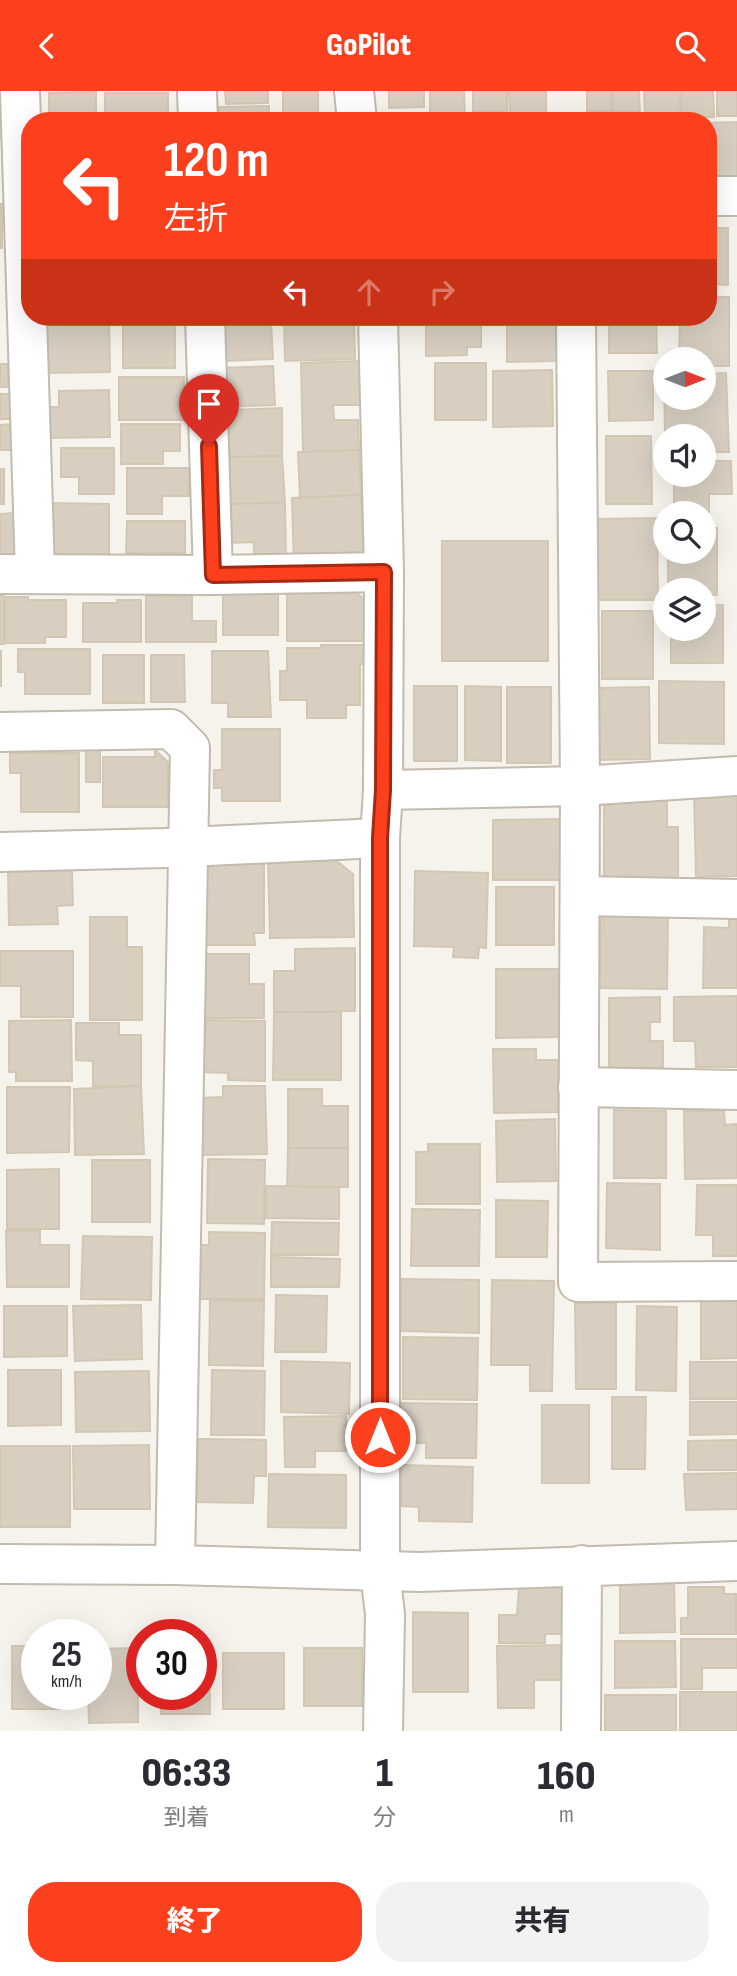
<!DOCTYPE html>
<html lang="ja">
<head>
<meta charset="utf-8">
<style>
  body { margin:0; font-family:"Sofia Sans Condensed","Noto Sans JP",sans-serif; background:#f2f2f3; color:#2b2b33; height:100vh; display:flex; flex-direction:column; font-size:26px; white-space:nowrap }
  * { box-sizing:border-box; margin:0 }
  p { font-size:23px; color:#7c7c81 }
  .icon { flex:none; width:38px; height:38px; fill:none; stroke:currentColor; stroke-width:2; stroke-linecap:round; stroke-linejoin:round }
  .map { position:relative; height:1640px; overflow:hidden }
  .drawer { display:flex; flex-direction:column; background:#fff; flex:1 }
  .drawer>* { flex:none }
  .banner { position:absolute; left:21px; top:21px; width:696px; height:214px; border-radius:28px; box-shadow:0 7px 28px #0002; background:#fc3f1d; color:#fff; overflow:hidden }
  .needle { width:46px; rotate:90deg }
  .fabs { position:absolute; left:653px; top:256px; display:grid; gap:14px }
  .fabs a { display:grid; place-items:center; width:63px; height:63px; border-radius:50%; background:#fff; box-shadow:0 7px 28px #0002; font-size:35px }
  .speed { position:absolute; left:21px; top:1528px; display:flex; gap:14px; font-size:35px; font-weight:700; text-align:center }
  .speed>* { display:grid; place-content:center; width:91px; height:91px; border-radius:50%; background:#fff; box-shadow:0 7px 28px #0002; line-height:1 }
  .speed small { font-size:18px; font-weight:400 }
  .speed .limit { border:10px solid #d22; background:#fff; color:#111 }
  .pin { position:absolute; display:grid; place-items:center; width:60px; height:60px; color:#fff; margin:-72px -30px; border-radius:50% 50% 50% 0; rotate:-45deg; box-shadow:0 0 7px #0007 }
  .pin .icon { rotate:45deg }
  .me { position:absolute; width:77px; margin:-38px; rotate:0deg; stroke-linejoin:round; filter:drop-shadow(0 0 5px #0008) }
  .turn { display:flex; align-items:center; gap:24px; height:147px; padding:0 28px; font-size:32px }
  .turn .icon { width:91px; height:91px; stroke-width:2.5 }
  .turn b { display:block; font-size:49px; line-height:60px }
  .lanes { display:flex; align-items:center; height:66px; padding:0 28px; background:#0003; justify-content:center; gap:35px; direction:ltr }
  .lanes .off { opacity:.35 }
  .eta { display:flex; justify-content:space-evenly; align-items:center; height:119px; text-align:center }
  .eta b { font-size:42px; font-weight:800; line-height:49px }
  .action { display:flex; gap:14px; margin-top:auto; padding:14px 28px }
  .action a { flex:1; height:80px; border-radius:28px; background:#fc3f1d; color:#fff; font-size:28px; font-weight:800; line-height:80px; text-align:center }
  .action a+a { background:#f2f2f3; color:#2b2b33 }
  header { display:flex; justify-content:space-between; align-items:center; height:91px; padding:0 28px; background:#fc3f1d; color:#fff; font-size:32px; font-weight:800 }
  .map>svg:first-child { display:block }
  .building { fill:#d8cfc1; stroke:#d3c7b4; stroke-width:2 }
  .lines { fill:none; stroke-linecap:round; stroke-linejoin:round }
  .minor-casing { stroke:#c2bbae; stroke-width:42 }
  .minor { stroke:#fff; stroke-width:38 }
  .route-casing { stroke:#a42913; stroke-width:18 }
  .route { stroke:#fc3f1d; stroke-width:12 }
</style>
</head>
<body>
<header><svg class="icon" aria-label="back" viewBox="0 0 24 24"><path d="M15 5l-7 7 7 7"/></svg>GoPilot<svg class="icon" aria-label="search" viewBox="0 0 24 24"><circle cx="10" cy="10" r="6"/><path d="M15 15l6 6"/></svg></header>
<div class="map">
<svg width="737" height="1640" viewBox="0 0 737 1640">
  <rect width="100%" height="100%" fill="#f6f3ec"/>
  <g class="building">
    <polygon points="225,0 268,0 268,12 226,13"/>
    <rect x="283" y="0" width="35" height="23"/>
    <polygon points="389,0 424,0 424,16 389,17"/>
    <polygon points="430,0 464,0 465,26 430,26"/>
    <rect x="473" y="0" width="34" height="21"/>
    <polygon points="509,0 546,0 546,26 510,27"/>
    <rect x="587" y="0" width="25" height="20"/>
    <polygon points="613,0 639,0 640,21 612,20"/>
    <polygon points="644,0 680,0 681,27 645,28"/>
    <polygon points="680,0 713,0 714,26 681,27"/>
    <rect x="717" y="0" width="20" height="25"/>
    <polygon points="96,1 96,30 49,30 49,2"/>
    <rect x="105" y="2" width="63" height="28"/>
    <polygon points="0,10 3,10 2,46 0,46"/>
    <polygon points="269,15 269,30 218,30 218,16"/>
    <polygon points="737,31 737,89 709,89 709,32"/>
    <rect x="0" y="113" width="2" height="44"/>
    <polygon points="709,137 728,137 728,194 709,193"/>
    <polygon points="709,206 729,206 729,275 704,275 704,268 679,268 680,226 709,226"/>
    <polygon points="55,226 101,226 101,228 56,228"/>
    <polygon points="284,226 354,226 355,268 285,270"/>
    <polygon points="426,226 481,226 481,256 467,256 467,264 426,265"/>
    <polygon points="507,226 556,226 556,270 507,271"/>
    <polygon points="609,226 656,226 657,262 609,262"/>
    <rect x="123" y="228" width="52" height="49"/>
    <polygon points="42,229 109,229 110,281 42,282"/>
    <polygon points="271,231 273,268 223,270 221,233"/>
    <polygon points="360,270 361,314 333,314 334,329 358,329 359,359 303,361 301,272"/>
    <rect x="435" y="272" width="51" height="57"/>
    <rect x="0" y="273" width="8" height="23"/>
    <polygon points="273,275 275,314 223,316 220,277"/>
    <polygon points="552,279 553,335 493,336 493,280"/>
    <polygon points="608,280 653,280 653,329 609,330"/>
    <polygon points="726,282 729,361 704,361 704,345 665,345 664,284 665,306 704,306 704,283"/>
    <rect x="119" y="286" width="65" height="43"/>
    <polygon points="109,299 110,346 47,347 47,316 59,316 59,300"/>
    <rect x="0" y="303" width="15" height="25"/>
    <polygon points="282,317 282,365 230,366 227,319"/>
    <polygon points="11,333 11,359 0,359 0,334"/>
    <polygon points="121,333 180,333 180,360 163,360 163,373 121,373"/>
    <polygon points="606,345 651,345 652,413 606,413"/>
    <polygon points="61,357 114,357 114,403 79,403 79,386 61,386"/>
    <polygon points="359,359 361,404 300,407 298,361"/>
    <polygon points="282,365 285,412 229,413 230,366"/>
    <polygon points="704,370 731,370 732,403 709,403 709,421 674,421 674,383 704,383"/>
    <polygon points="127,377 189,377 189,405 162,405 162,423 127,423"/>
    <rect x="0" y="378" width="4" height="35"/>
    <polygon points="361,404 363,462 360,462 360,474 294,475 292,407"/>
    <polygon points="48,412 109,413 109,477 48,467"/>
    <polygon points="285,412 286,470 254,470 254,451 230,452 229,413"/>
    <polygon points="14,422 15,473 0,473 0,423"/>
    <polygon points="657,427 658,509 598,509 598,428"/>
    <polygon points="127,430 185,430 185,462 126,462"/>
    <polygon points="704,437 717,437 717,504 704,504 704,499 668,499 668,460 704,460"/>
    <rect x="442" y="450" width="106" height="120"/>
    <polygon points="287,499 353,499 365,509 365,550 287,550"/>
    <rect x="223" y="501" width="55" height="43"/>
    <rect x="0" y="504" width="4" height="49"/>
    <polygon points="146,505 192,505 192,530 216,530 216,551 146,551"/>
    <polygon points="5,506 28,506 28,509 66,509 66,546 45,546 45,552 5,552"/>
    <polygon points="117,509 141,509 141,551 83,551 83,512 117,512"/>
    <polygon points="704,514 723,514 723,572 671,572 671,537 704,537"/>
    <rect x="602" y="520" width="51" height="68"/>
    <polygon points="321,554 367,554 367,573 360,573 360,614 346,614 346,627 307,627 307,609 280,609 280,580 287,580 287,557 321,557"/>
    <polygon points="18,558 90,558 90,603 25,603 25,581 18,581"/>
    <rect x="0" y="560" width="1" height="35"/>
    <polygon points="212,560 268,560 271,626 228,626 228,612 212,612"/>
    <rect x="103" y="564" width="41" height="48"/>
    <polygon points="151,564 184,564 185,611 151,611"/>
    <polygon points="659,590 724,591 724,653 659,652"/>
    <rect x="414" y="595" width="43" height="75"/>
    <polygon points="465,595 501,596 501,670 465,669"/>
    <rect x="507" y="596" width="44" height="76"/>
    <polygon points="649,596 650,668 595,669 594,597"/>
    <polygon points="222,638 280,638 280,710 222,710 222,697 214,697 214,679 222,679"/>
    <rect x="86" y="659" width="14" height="32"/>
    <polygon points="155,659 168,671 168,716 103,716 103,666 155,666"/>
    <polygon points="10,662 79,662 79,721 21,721 21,682 10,682"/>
    <polygon points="737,704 737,785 696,786 694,705"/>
    <polygon points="604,710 667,710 667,736 678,736 678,789 604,789"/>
    <polygon points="565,728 565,789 493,789 493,729"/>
    <polygon points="333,767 353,783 354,846 270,847 268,768"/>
    <polygon points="205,773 264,773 264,842 254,842 255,854 205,854"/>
    <polygon points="72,779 73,814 57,815 58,833 9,834 8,780"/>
    <polygon points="415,780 488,782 486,857 479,856 478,867 453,866 454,856 414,855"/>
    <rect x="496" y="796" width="58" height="58"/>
    <polygon points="600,823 668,823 667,898 600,897"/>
    <polygon points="729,824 737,824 737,897 703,897 704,836 729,837"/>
    <polygon points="90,826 127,826 127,856 142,856 142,929 90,929"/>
    <polygon points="355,857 355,920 274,921 274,880 295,880 295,858"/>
    <polygon points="0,860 73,860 73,926 21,926 21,895 0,895"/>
    <polygon points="203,863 249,863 249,893 264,893 264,927 203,927"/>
    <polygon points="496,878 559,878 559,946 496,947"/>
    <polygon points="737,905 737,976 696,976 695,950 674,950 674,906"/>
    <polygon points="660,906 660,931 650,931 650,950 663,950 663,976 609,977 609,907"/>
    <polygon points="274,921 341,921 341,989 273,989"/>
    <polygon points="71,929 72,990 16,990 16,981 9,981 9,930"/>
    <polygon points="201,929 265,930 265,990 228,989 228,982 200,981"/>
    <polygon points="76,932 119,932 119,944 141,944 141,995 93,995 93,970 76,969"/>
    <polygon points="493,958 536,958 536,969 558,969 558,1021 494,1022"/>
    <polygon points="141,995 144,1063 75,1064 74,998"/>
    <polygon points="223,995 265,995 267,1063 199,1064 199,1007 223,1006"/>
    <polygon points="7,996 70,996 69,1061 7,1062"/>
    <polygon points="288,998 322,998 322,1015 348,1015 348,1057 288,1057"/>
    <polygon points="614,1019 666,1020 666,1087 614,1087"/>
    <polygon points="684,1020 724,1020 725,1034 737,1033 737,1087 685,1088"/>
    <polygon points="555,1028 556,1090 497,1091 496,1030"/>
    <polygon points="428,1053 480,1053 480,1113 416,1113 416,1061 428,1061"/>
    <polygon points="288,1057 348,1057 348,1096 287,1096"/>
    <polygon points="208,1068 265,1069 264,1133 207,1132"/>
    <rect x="92" y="1069" width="58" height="62"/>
    <polygon points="59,1078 59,1138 7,1138 7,1079"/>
    <polygon points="607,1092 660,1093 660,1159 606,1157"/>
    <polygon points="697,1094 737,1094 737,1165 713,1165 713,1144 696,1144"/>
    <polygon points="266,1095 339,1096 339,1128 266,1127"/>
    <polygon points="496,1109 548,1110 547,1166 496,1166"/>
    <polygon points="412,1118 480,1119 479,1175 411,1175"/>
    <polygon points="272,1131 339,1132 338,1164 271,1164"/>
    <polygon points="6,1140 40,1140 40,1154 69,1154 69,1196 7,1196"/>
    <polygon points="209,1141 265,1142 264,1208 198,1208 199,1154 209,1154"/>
    <polygon points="83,1145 152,1146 151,1209 81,1208"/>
    <polygon points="271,1166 340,1168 339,1196 271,1196"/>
    <polygon points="401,1188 479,1189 479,1242 401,1240"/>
    <polygon points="492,1189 554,1190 552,1300 530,1300 530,1274 491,1274"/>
    <polygon points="276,1204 327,1205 326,1261 275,1261"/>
    <polygon points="210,1209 264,1210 263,1275 209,1274"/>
    <polygon points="701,1210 737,1210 737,1267 701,1268"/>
    <polygon points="575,1212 616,1212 616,1298 576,1298"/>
    <polygon points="141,1214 142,1268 75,1270 73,1215"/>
    <polygon points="4,1215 67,1215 67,1265 4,1266"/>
    <polygon points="637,1215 677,1216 676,1300 636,1299"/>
    <polygon points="403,1246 478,1247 477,1309 403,1308"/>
    <polygon points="281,1270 350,1272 349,1323 281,1321"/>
    <rect x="690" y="1271" width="47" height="37"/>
    <polygon points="8,1279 61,1279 61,1334 8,1335"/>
    <polygon points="212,1279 265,1280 264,1344 211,1344"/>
    <polygon points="149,1280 150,1340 76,1341 75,1281"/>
    <polygon points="612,1306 646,1306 645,1378 612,1378"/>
    <polygon points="690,1311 737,1311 737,1343 690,1344"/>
    <polygon points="398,1312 477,1313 476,1367 426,1367 426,1352 397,1352"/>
    <rect x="542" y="1314" width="47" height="78"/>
    <polygon points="346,1325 346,1360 315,1360 315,1376 285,1376 284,1326"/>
    <polygon points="198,1348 266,1349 266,1385 254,1385 253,1412 197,1411"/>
    <polygon points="737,1349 737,1379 688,1379 688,1350"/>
    <polygon points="149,1354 150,1418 74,1418 73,1355"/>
    <rect x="0" y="1355" width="70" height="81"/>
    <polygon points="402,1374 473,1376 472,1431 419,1430 419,1416 402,1415"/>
    <polygon points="737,1382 737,1418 686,1419 684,1383"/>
    <polygon points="269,1383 346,1384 346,1437 268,1436"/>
    <polygon points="674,1486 675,1541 620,1542 620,1487"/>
    <polygon points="519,1495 562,1495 563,1543 545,1543 545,1552 499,1552 499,1524 517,1524"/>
    <polygon points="688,1496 724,1496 724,1503 736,1503 736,1543 681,1543 681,1527 688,1527"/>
    <polygon points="413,1521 468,1522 468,1601 413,1601"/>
    <polygon points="681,1548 737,1548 737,1577 702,1577 702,1598 681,1598"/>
    <polygon points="615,1550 675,1550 676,1596 615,1597"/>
    <polygon points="565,1554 565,1589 534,1589 534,1617 498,1617 497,1555"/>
    <polygon points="12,1555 37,1555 37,1603 69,1603 69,1618 12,1618"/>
    <polygon points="138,1557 138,1631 89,1632 88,1603 96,1603 96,1558"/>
    <rect x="304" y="1557" width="58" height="58"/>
    <polygon points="201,1562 209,1562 210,1623 161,1623 161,1603 201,1603"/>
    <rect x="223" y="1562" width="61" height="56"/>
    <rect x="680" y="1601" width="57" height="39"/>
    <rect x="605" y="1604" width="71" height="36"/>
  </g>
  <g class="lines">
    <g class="minor-casing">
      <g id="minor">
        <polyline points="20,0 35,483"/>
        <polyline points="197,0 198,30"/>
        <polyline points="354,0 357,30"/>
        <polyline points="709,105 737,105"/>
        <polyline points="205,226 213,484"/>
        <polyline points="378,226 384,481 383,699 380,747 380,1481 385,1523 383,1640"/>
        <polyline points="576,226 580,695 578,1191 737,1190"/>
        <polyline points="0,483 213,484 384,481"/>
        <polyline points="0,641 171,638 190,657 175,1474"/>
        <polyline points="383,699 580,695 737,685"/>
        <polyline points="0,761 165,757 380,747"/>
        <polyline points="580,805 737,808"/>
        <polyline points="578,996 737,999"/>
        <polyline points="0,1473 175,1474 419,1481 737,1470"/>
        <polyline points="581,1640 582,1474"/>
      </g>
    </g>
    <use href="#minor" class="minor"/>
  </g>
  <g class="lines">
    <g class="route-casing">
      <polyline id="route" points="209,355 213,484 384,481 383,699 380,747 380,1346"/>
    </g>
    <use href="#route" class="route"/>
  </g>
</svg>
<div class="fabs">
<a><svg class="needle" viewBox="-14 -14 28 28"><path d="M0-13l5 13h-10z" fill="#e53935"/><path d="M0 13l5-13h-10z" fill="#7c7c81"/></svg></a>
<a><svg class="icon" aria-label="sound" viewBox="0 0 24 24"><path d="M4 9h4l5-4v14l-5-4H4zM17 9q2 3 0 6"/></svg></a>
<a><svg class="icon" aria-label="search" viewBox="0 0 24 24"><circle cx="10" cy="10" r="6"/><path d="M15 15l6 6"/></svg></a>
<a><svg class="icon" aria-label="layers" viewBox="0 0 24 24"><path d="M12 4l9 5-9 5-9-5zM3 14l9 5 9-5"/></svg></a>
</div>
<div class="speed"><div>25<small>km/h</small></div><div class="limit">30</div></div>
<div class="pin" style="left:209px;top:355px;background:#d93025"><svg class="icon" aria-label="arrive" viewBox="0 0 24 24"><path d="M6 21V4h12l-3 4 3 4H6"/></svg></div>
<svg class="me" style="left:380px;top:1346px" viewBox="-20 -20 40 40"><circle r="17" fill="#fc3f1d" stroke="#fff" stroke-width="3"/><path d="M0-11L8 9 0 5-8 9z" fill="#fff"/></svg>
<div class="banner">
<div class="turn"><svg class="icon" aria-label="left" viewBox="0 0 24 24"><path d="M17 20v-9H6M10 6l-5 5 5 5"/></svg><div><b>120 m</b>左折</div></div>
<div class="lanes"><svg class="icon" aria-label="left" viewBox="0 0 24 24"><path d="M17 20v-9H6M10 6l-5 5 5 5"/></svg><svg class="icon off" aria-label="ahead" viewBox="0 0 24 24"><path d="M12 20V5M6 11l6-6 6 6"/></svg><svg class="icon off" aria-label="right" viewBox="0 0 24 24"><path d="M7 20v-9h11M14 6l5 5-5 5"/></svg></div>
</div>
</div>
<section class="drawer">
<div class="eta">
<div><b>06:33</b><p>到着</p></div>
<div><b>1</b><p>分</p></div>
<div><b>160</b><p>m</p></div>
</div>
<div class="action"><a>終了</a><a>共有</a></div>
</section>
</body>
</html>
